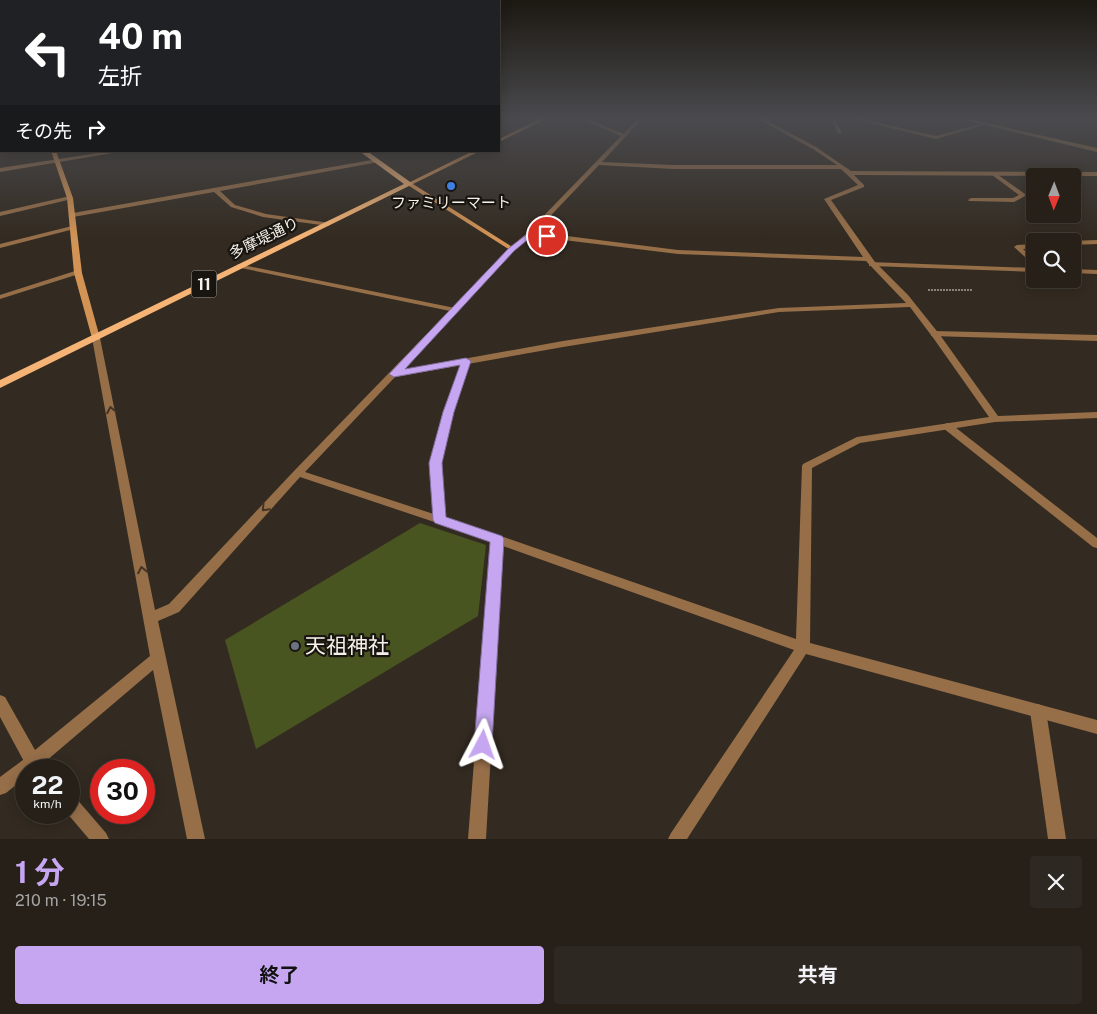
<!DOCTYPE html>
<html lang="ja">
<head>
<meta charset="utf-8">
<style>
  body { margin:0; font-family:"Public Sans","Noto Sans JP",sans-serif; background:#2e2822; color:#f1f3f6; height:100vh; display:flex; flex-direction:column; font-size:19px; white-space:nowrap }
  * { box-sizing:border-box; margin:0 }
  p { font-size:16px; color:#a4a3a2 }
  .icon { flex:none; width:28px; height:28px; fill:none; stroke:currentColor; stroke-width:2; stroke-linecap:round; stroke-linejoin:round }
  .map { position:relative; height:839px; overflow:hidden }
  .side { display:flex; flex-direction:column; background:#262019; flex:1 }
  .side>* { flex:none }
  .banner { position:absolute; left:0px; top:0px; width:500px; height:152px; box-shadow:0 2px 12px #0003,0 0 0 1px #423e38; background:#202124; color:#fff; overflow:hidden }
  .needle { width:32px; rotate:181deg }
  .controls { position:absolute; left:1026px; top:168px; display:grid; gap:10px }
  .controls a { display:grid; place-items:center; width:55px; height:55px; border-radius:5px; background:#262019; box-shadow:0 2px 12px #0003,0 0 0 1px #423e38; font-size:25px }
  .speed { position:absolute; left:15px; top:759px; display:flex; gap:10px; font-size:25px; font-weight:700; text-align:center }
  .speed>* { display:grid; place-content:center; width:65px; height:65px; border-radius:50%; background:#262019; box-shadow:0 2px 12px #0003,0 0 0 1px #423e38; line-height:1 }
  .speed small { font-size:12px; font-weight:400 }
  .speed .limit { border:8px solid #d22; background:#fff; color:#111 }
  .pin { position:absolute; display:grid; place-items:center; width:42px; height:42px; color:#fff; margin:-21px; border:2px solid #fff; border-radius:50%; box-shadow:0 1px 5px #0007 }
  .me { position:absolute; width:55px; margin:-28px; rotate:4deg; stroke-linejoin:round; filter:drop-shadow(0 0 4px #0008) }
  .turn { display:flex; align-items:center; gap:18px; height:105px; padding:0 15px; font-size:22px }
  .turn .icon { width:65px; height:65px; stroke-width:2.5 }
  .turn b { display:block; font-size:35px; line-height:42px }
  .then { display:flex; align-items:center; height:48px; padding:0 15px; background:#0003; gap:10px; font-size:19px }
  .round { display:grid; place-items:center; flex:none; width:52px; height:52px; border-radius:5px; background:#2e2822 }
  .head { display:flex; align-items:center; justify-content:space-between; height:85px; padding:0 15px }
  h1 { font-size:30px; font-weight:700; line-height:38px; color:#c6a6f0 }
  .cta { display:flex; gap:10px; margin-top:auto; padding:10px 15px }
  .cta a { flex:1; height:58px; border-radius:5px; background:#c6a6f0; color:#111; font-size:20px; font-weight:700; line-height:58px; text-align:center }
  .cta a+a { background:#2e2822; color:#f1f3f6 }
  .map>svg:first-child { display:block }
  .green { fill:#495520 }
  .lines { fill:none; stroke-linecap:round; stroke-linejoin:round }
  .path { stroke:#8a837b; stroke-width:2; stroke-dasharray:2 1; stroke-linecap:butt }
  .lane { fill:#966f49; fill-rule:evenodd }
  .street { fill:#966f49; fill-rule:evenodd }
  .secondary { fill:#d29355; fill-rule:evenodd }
  .primary { fill:#f5b475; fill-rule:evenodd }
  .oneway { stroke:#443424 }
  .route { fill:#c6a6f0; stroke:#816c9c }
  .shop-dot { fill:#3f7fe0; stroke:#181410; stroke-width:2 }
  .worship-dot { fill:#6b7280; stroke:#181410; stroke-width:2 }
  .labels { text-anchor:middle; stroke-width:4.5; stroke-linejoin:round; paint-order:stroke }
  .far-poi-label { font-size:15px; fill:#f5f0e9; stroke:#181410 }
  .far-street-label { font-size:15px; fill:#f5f0e9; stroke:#181410 }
  .shield { fill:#181410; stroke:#b3aea8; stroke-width:1 }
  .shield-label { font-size:16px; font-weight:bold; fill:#f5f0e9 }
  .near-poi-label { font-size:21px; fill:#f5f0e9; stroke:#181410; text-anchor:start }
</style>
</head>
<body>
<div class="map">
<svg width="1097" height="839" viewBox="0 0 1097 839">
  <rect width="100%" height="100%" fill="#332b21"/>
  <polygon class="green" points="420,523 486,545 478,616 256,749 225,640"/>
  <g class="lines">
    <polyline class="path" points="928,290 972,290"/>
    <g class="lane">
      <polygon points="831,119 835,119 842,133 838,133"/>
      <polygon points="854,119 862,119 936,136 984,123 986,124 936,139"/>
      <polygon points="994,172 1025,194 1025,196 1014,202 969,201 968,200 971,198 1013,198 1019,195 992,175 991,174"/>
      <polygon points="70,196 73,198 72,199 0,216 0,212"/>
      <polygon points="72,226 74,227 74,229 0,248 0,244"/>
      <polygon points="1097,240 1097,244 1072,245 1072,241 1071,241"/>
      <polygon points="1035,244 1035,248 1023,249 1035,260 1035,266 1014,247 1017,245"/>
      <polygon points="869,262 1035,268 1035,272 872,266 869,266"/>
      <polygon points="238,264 455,308 459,310 455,312 241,268 237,266"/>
      <polygon points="1072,269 1097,270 1097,274 1072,273"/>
      <polygon points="934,331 1097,335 1097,341 931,336 931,332"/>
      <polygon points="466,358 470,361 453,412 440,463 446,520 444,523 436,523 434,520 430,463 443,412 462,361"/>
      <polygon points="947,423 951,424 1097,538 1097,548 1093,547 943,428 942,426"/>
      <polygon points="1038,704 1043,706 1046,711 1066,839 1048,839 1030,711 1033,706"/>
      <polygon points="33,754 39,757 48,770 26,770 26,777 6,793 0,795 0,777 27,757"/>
      <polygon points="69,795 75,797 106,833 109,839 89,839 66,812 69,812"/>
    </g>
    <g class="street">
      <path d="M581,119H587L624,134L637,119H642L602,162L673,165H837L813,149L758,119H764L816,147L851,171L1097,172V176L854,175L864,185V187L831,200L875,262L908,295L940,335L998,416L1097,412V418L995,422L860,443L812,468L810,643L1097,720V734L806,654L687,839H668L671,833L794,650L503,546L486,839H468L491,541L300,477L179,612L158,621L205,839H187L153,670L39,767L33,770L27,767L0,717V695L5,697L35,750L150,656L92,338L93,336H99L100,338L155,610L169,604L294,471L510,248L527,233L621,136ZM599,165L673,169H841L858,185L824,199L863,257L678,250L535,232ZM531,236L678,254L866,261L906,303L779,308L563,341L402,370L514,250ZM910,307L934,339L989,417L857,437L803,464L802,466L796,639L501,536L305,472L395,377L563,347L779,312Z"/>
      <polygon points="960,119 969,119 1097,148 1097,152"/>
      <rect x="0" y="135" width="1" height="2"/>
      <polygon points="111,151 125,151 0,172 0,168"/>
      <polygon points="377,159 379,160 379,162 220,191 235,205 266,214 330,223 330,225 328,226 263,217 231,207 214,192 73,217 70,215 73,213"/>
      <polygon points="75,271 78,271 82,273 0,299 0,295"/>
    </g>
    <g class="secondary">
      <polygon points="540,119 546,119 499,142 499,139"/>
      <polygon points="51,151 56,151 73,198 82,273 100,338 99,340 93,340 92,338 74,273 67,198"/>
      <polygon points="473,151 480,151 413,184 514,248 514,250 510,250 406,184"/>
    </g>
    <polygon class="primary" points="359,151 367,151 413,184 0,388 0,380 404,184"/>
  </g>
  <defs><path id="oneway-chevron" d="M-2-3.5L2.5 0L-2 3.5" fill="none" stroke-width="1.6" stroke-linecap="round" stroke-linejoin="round" transform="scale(1.25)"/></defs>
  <g class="oneway">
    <use href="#oneway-chevron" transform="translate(111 410) rotate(-101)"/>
    <use href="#oneway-chevron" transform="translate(265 508) rotate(133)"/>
    <use href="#oneway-chevron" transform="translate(142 570) rotate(-101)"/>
  </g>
  <linearGradient id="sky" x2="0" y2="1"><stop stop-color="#1c1812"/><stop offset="0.5" stop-color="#4a4a4e"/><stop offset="1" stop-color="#4a4a4e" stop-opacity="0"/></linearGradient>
  <rect width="1097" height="237" fill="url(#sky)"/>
  <polygon class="route" points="531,231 551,236 547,238 532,236 514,251 405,369 466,358 471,361 454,412 442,463 446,517 502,536 504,539 492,745 490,751 483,754 477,751 474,745 490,542 435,523 433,520 429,463 443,412 460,365 394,377 389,374 509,248"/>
  <circle class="shop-dot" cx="451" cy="186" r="5"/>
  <circle class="worship-dot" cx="295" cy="646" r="5"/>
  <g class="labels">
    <g class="far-poi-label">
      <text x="451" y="208">ファミリーマート</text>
    </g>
    <g class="far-street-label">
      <text transform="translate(264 238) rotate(-26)" y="5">多摩堤通り</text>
    </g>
    <rect class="shield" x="191.5" y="270.5" width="25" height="27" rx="4"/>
    <g class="shield-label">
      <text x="204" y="290">11</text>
    </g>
    <g class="near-poi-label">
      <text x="305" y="653">天祖神社</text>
    </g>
  </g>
</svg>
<div class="controls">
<a><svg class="needle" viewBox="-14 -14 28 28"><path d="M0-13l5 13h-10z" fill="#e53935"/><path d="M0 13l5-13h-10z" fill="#a4a3a2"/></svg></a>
<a><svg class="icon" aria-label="search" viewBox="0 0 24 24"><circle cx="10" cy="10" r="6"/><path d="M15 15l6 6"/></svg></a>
</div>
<div class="speed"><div>22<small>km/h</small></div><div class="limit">30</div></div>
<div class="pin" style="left:547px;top:236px;background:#d93025"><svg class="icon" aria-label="arrive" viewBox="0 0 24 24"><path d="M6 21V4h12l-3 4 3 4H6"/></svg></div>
<svg class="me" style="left:483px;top:745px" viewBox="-20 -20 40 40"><path d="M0-17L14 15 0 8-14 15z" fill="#c6a6f0" stroke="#fff" stroke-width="4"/></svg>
<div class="banner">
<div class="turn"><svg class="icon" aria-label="left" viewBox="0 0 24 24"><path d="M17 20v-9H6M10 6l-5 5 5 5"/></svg><div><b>40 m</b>左折</div></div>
<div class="then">その先<svg class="icon" aria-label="right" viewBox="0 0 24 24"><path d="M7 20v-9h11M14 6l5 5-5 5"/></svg></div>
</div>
</div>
<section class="side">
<div class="head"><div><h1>1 分</h1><p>210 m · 19:15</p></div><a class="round"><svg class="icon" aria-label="close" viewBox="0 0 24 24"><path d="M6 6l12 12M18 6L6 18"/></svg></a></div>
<div class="cta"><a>終了</a><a>共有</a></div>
</section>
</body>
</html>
